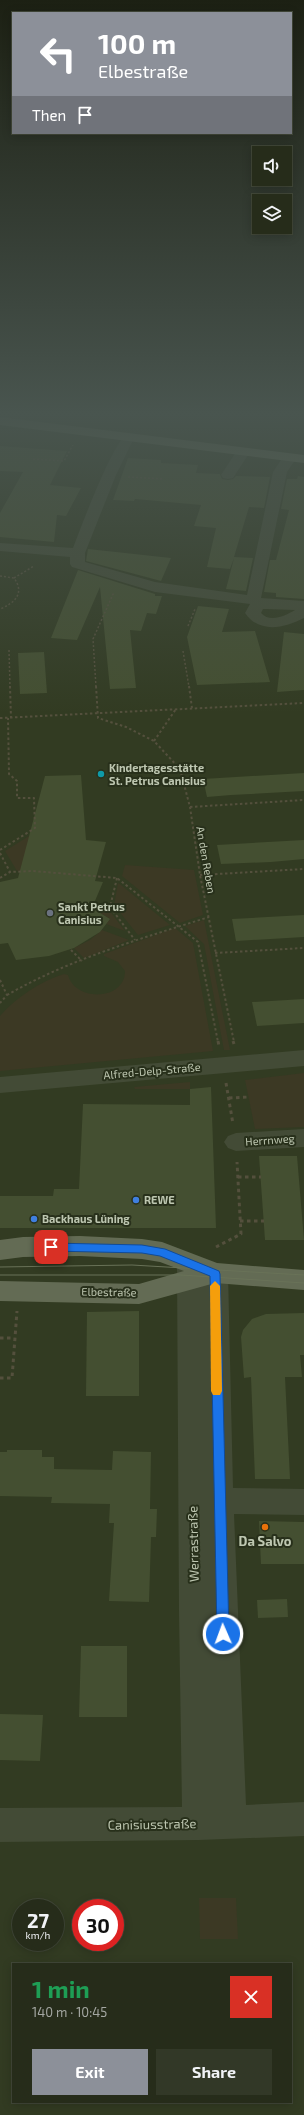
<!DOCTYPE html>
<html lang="en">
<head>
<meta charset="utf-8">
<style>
  body { margin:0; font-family:"Exo 2",sans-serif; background:#323827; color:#f1f3f6; height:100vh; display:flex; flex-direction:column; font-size:15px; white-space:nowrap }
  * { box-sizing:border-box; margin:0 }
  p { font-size:13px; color:#a4a7a2 }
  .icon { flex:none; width:22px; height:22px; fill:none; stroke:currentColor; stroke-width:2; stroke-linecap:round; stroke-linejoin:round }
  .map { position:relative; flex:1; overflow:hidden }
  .details { position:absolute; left:12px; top:1963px; width:280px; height:140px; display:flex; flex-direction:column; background:#262c1a; border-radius:0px; box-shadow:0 2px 10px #0003,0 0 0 1px #424839 }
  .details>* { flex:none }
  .guide { position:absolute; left:12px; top:12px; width:280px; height:122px; border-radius:0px; box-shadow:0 2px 10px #0003,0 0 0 1px #424839; background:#8c9099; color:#fff; overflow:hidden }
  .buttons { position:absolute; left:252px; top:146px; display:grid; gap:8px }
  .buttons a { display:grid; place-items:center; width:40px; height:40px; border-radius:0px; background:#262c1a; box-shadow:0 2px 10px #0003,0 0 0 1px #424839; font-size:20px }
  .speed { position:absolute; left:12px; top:1899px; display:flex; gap:8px; font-size:20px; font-weight:700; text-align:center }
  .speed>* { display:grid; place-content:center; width:52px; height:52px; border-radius:50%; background:#262c1a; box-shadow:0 2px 10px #0003,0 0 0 1px #424839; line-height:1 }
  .speed small { font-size:10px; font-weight:400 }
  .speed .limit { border:6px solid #d22; background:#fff; color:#111 }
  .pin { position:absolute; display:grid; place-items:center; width:34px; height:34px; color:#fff; margin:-17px; border-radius:8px; box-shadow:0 2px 6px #0006 }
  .me { position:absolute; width:44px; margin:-22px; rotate:358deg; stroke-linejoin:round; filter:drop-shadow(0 0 3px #0008) }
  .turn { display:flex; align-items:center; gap:14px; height:84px; padding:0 20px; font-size:18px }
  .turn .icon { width:52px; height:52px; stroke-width:2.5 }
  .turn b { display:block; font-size:28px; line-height:34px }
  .then { display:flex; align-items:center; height:38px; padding:0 20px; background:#0003; gap:8px; font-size:15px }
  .round { display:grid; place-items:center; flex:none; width:42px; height:42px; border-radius:0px; background:#323827 }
  .head { display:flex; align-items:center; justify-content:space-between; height:68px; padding:0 20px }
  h1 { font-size:24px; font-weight:700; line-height:30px; color:#1e9e55 }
  .primary-button { display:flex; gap:8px; margin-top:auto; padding:8px 20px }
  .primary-button a { flex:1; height:46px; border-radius:0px; background:#8c9099; color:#fff; font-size:16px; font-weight:700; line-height:46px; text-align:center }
  .primary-button a+a { background:#323827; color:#f1f3f6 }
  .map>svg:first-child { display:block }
  .green { fill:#3c3924 }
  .building { fill:#444f31 }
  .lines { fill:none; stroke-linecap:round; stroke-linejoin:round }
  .path-far2 { stroke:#54503d; stroke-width:1.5; stroke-dasharray:2 2; stroke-linecap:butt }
  .path-far1 { stroke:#54503d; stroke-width:2; stroke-dasharray:2.5 2.5; stroke-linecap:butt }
  .path { stroke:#54503d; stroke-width:3; stroke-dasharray:3.5 3.5; stroke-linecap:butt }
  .minor { fill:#434b36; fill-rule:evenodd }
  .major { fill:#636b54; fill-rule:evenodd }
  .tram { stroke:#697258; stroke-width:1 }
  .route { fill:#1a73e8; stroke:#114b97 }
  .slow { fill:#f59e0b }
  .culture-dot { fill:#0f9aa8; stroke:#28301b; stroke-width:1.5 }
  .worship-dot { fill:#6b7280; stroke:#28301b; stroke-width:1.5 }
  .shop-dot { fill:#3f7fe0; stroke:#28301b; stroke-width:1.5 }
  .food-dot { fill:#e8710a; stroke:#28301b; stroke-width:1.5 }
  .labels { text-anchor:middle; stroke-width:4; stroke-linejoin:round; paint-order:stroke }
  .poi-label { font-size:11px; font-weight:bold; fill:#bec7b1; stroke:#28301b; text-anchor:start }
  .street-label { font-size:11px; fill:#bec7b1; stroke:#28301b }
  .near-poi-label { font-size:13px; font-weight:bold; fill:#bec7b1; stroke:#28301b }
  .near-street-label { font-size:13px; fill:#bec7b1; stroke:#28301b }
</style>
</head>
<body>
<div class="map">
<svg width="304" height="2115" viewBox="0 0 304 2115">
  <rect width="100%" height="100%" fill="#323b22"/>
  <g class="green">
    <polygon points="29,836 35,869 17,871 5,851"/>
    <polygon points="125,865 194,870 203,915 180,923 122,876"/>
    <polygon points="118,883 121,885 170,925 138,935 114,905"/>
    <polygon points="91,906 109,910 125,931 106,924 110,919 90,907"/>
    <polygon points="204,920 230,1050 224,1050 204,944 185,926"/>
    <path d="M175,928L193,943L213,1051L0,1071V1016C17,997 39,982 64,974L68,975C75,1002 125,1001 125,971L118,962L104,956V954Z"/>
    <polygon points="102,930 129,940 84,958 74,948 90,940"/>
    <polygon points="304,1073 304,1127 255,1129 245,1080"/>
    <polygon points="190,1082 190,1089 135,1089 134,1087"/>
    <polygon points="199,1898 236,1898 238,1939 200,1939"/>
  </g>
  <g class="building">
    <polygon points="0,446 67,451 50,485 81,488 66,516 57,515 54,542 0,537 0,513 23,472 0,471"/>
    <polygon points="128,458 161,460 161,463 198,465 196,473 220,474 222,479 228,480 233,479 236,476 270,477 264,508 249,507 234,557 253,558 246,591 226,589 234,558 230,569 207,567 216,528 194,526 201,505 135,499 134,501 113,500"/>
    <polygon points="298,476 304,477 304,599 276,597 276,593 264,592 270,560 276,560 289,510 281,509 287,479 297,479"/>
    <polygon points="88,549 116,552 171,558 161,581 86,561"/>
    <polygon points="78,570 155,594 155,596 162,596 156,614 147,613 141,631 130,630 136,688 110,689 100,587 77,640 51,638"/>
    <polygon points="198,606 229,609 222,632 255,631 270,682 197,685 187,637"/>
    <polygon points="284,632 304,634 304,690 277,692"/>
    <polygon points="44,652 47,693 20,694 18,653"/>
    <polygon points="304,773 304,791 231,795 207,797 203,779"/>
    <polygon points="81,775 86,840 106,842 95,881 103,882 92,908 110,919 100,932 74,948 49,956 16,960 8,943 0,944 0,882 18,878 45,776"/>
    <polygon points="304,840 304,859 271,862 221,864 217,845"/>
    <polygon points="304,915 304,937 236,941 232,919"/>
    <polygon points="304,999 304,1023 257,1026 252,1002"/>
    <polygon points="211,1087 216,1228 0,1228 0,1196 53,1196 54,1189 79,1189 83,1104 190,1105 190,1089"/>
    <polygon points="259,1156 297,1156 304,1240 265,1240"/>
    <polygon points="139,1311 139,1396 86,1396 87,1312"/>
    <polygon points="304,1313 304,1355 300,1355 302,1377 285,1377 290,1479 255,1479 251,1377 244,1378 241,1337 243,1330 252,1319 266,1314"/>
    <polygon points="7,1450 42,1450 42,1457 54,1457 54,1469 112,1470 113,1451 151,1452 150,1509 157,1509 156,1537 151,1537 149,1602 109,1601 114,1523 109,1523 110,1504 51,1503 52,1497 0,1496 0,1452 7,1452"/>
    <polygon points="259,1521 304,1522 304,1564 261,1564"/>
    <polygon points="287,1599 288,1617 258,1618 257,1600"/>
    <polygon points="81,1646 127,1646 127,1717 79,1717"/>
    <polygon points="0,1714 43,1715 40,1761 0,1760"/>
  </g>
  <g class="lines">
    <g class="path-far2">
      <polyline points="33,459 64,461 73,445"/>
      <polyline points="128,477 163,479"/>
      <path d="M0,576L14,578C25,593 15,603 0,609"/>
      <polyline points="14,578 34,566"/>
      <polyline points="188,626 195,609"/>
      <polyline points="9,650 10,687"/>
      <polyline points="183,651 189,687"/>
      <polyline points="96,687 93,639 114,592"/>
    </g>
    <g class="path-far1">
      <polyline points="10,686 11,718"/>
      <polyline points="96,686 98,718 126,727 154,741 180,769 190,807 200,875 234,1042"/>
      <polyline points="189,686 192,708"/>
      <polyline points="0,718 304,703"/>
      <polyline points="154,741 176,709"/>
      <polyline points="190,807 304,800"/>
      <polyline points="0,850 35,828 34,798 17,798 17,781 9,774 8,718"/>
      <polyline points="0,853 10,872"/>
      <polyline points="200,875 304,869"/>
      <polyline points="0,878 10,872 33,871 117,878 198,942 218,1042"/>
      <polyline points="117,878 110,907 135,940"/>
      <polyline points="71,950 82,961"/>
      <polyline points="215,953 304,948"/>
      <polyline points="0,980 7,995 0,1003"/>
      <path d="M7,995C70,959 140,939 209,917"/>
    </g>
    <g class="path">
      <polyline points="218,1041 219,1046"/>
      <polyline points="233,1041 234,1044"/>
      <polyline points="226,1083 233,1124"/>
      <polyline points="229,1098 249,1097"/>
      <polyline points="238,1177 261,1177"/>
      <polyline points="240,1221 264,1221"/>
      <polyline points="216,1247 241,1234 237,1162"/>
      <polyline points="0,1338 14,1338"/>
      <polyline points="0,1378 12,1378 17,1311"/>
    </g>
    <g class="minor">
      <path d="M128,434L134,438L116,475L85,553V562L155,582L247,595L273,472L285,454H295L297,457L287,472L261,598L304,601V618C285,628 259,634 245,613L250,604L155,592L72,567L70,564V557L0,551V543L73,548C80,530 114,438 128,434ZM263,609H266L295,610C285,616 270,623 261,613Z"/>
      <polygon points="243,448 250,452 233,478 228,479 223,478 221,475 238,449"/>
      <polygon points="304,1050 304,1066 0,1093 0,1077"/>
      <polygon points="304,1129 304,1147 236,1151 228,1148 224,1142 228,1136 236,1133"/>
      <polygon points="190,1255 199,1258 203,1265 203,1273 206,1266 215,1263 224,1266 228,1273 233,1488 304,1489 304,1515 234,1514 246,1805 304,1802 304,1836 199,1840 0,1842 0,1808 182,1807 179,1611 177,1265 181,1258"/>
    </g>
    <g class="major">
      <polygon points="0,417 304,455 304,463 0,425"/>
      <polygon points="80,1236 142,1239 162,1242 217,1263 304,1270 304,1290 215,1283 139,1304 0,1301 0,1281 139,1284 184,1271 160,1262 142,1259 80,1256 23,1257 0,1260 0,1240 23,1237"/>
    </g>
    <g class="tram">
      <polyline points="0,1267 132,1265 304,1275"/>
      <polyline points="0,1275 181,1275 304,1283"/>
    </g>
  </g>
  <linearGradient id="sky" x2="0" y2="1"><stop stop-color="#1c2013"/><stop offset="0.58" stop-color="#49554f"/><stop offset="1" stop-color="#49554f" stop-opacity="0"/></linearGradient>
  <rect width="304" height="713" fill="url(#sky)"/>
  <polygon class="route" points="51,1243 142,1245 165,1249 219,1271 220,1274 229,1634 227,1638 223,1640 219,1638 217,1634 210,1276 160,1256 142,1253 51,1251 46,1247"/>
  <polygon class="slow" points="215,1281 220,1286 222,1391 220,1395 213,1395 211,1391 210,1286"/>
  <circle class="culture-dot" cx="101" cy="774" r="4"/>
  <circle class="worship-dot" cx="50" cy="913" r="4"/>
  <g class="shop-dot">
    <circle cx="136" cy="1200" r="4"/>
    <circle cx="34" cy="1219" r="4"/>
  </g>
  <circle class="food-dot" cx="265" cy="1527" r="4"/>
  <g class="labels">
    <g class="poi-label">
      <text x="109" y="772">Kindertagesstätte<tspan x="109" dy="13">St. Petrus Canisius</tspan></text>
      <text x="58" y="911">Sankt Petrus<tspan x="58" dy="13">Canisius</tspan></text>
      <text x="144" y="1204">REWE</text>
      <text x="42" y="1223">Backhaus Lüning</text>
    </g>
    <g class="street-label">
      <text transform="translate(206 860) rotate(80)" y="4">An den Reben</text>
      <text transform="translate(152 1071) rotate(-5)" y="4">Alfred-Delp-Straße</text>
      <text transform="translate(270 1140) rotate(-4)" y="4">Herrnweg</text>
      <text transform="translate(109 1292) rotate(1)" y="4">Elbestraße</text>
    </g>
    <g class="near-poi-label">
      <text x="265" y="1546">Da Salvo</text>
    </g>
    <g class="near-street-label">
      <text transform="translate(193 1544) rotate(-91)" y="5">Werrastraße</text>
      <text transform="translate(152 1824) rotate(-1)" y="5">Canisiusstraße</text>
    </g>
  </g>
</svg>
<div class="buttons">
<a><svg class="icon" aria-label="sound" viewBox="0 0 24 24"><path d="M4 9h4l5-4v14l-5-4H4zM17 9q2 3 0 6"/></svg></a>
<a><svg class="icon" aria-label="layers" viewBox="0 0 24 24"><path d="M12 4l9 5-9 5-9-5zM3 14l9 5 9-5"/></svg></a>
</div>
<div class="speed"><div>27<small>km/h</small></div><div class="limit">30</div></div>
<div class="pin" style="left:51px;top:1247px;background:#d93025"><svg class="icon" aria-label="arrive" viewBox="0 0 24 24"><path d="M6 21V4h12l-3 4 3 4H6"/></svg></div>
<svg class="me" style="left:223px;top:1634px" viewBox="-20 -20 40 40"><circle r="17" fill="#1a73e8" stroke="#fff" stroke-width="3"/><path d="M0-11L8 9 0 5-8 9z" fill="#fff"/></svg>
<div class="guide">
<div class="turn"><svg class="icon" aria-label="left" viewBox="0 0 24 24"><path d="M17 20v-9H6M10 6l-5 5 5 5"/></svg><div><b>100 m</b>Elbestraße</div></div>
<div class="then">Then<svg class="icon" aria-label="arrive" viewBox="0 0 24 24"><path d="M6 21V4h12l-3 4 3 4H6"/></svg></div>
</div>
<section class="details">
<div class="head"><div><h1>1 min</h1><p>140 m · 10:45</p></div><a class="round" style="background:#d93025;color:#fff"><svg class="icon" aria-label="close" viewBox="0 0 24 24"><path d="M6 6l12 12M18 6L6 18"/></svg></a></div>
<div class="primary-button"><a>Exit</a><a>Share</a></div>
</section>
</div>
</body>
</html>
